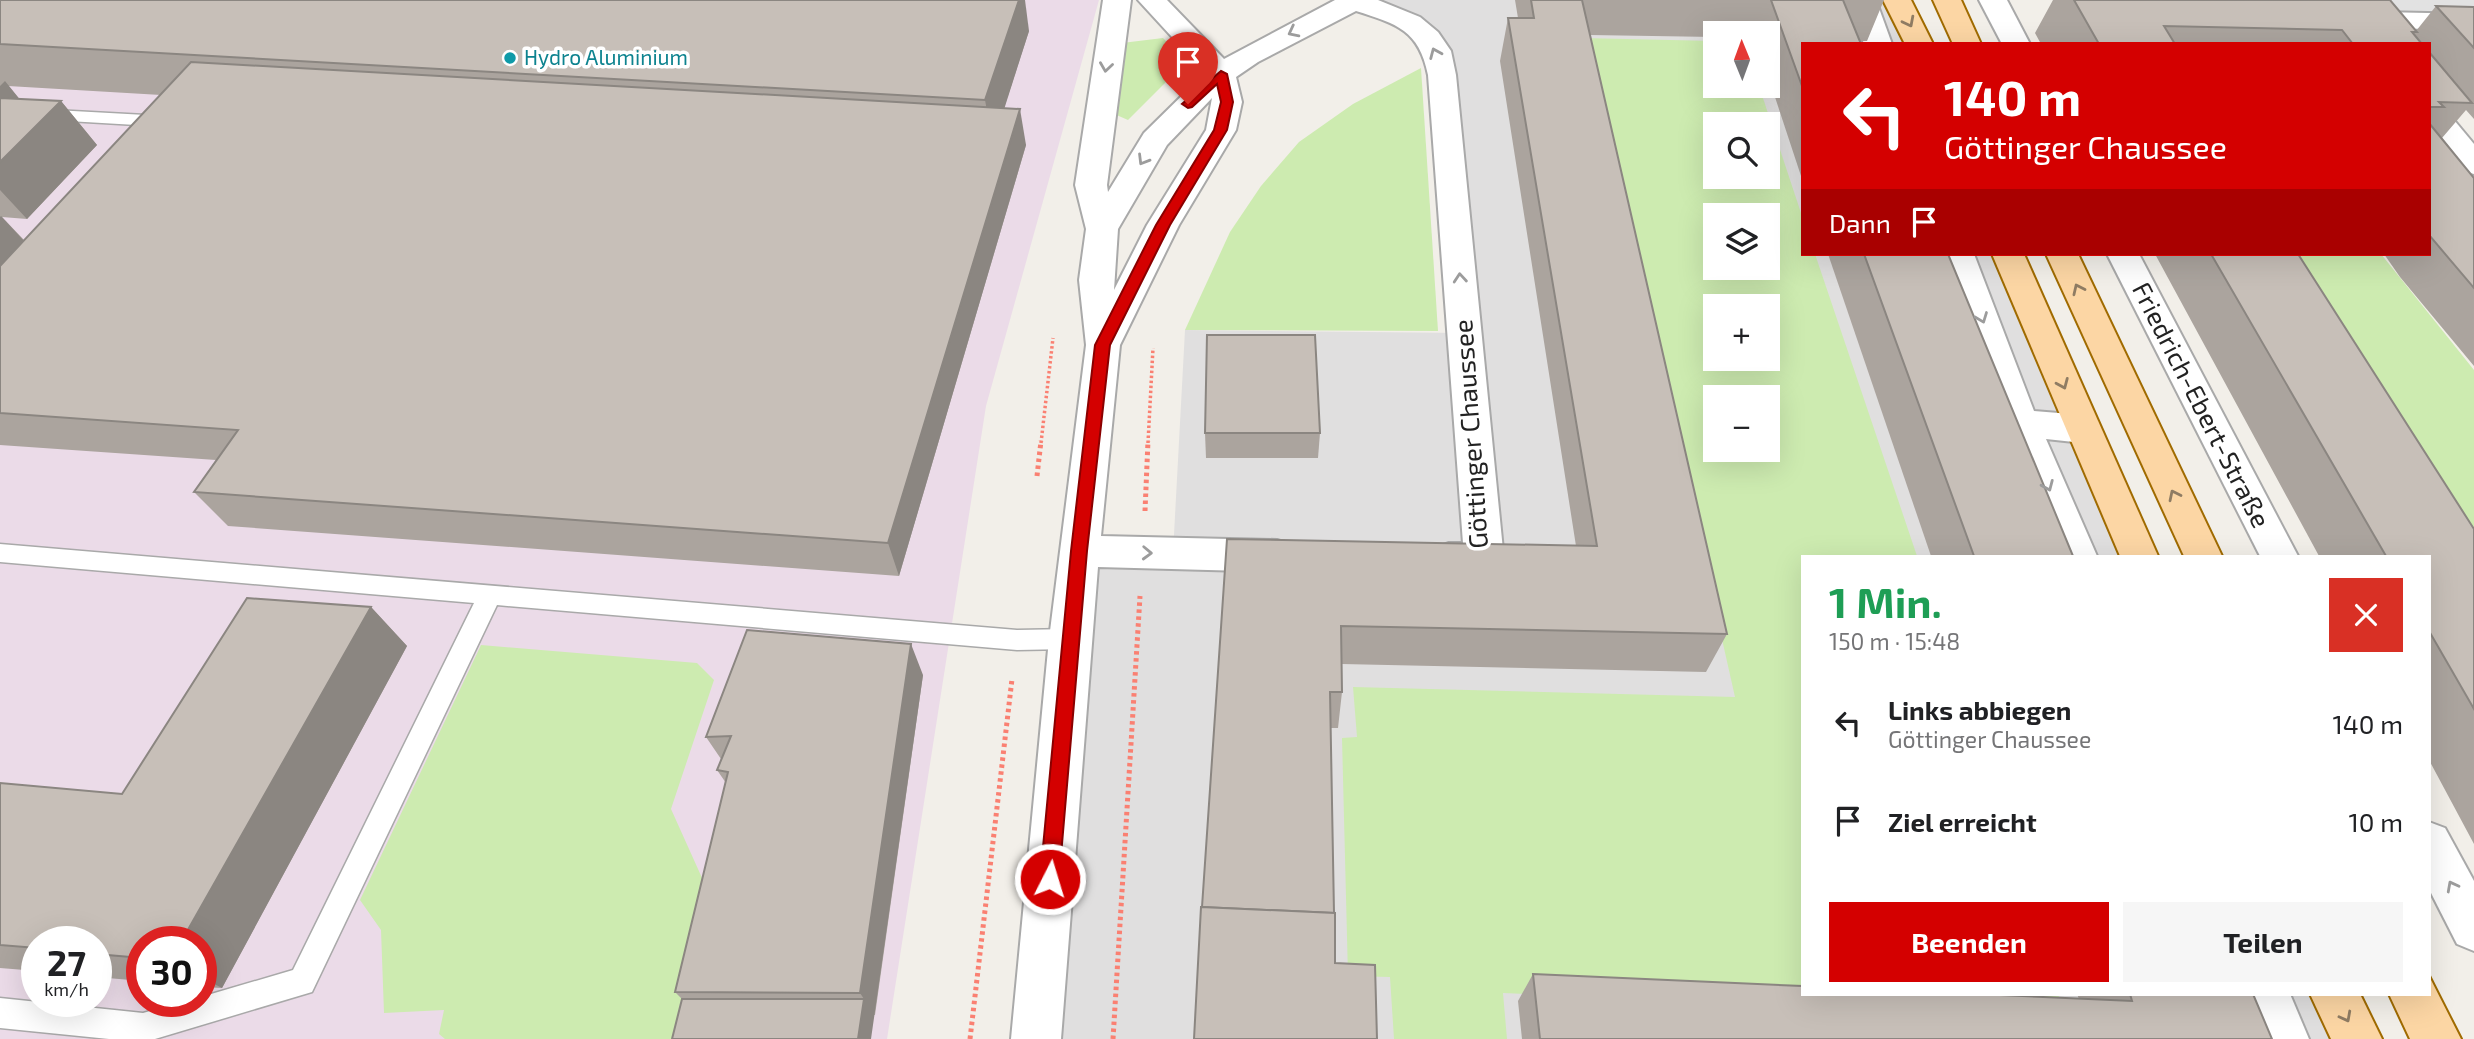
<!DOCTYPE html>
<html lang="de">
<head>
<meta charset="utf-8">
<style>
  body { margin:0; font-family:"Exo 2",sans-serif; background:#f6f6f6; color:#202124; height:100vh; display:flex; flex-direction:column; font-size:26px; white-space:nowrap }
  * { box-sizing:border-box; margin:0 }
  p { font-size:23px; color:#757577 }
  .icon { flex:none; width:38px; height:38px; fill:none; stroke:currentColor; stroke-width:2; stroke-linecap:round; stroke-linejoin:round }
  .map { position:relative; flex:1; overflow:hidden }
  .details { position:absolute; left:1801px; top:555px; width:630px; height:441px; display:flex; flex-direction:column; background:#fff; border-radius:0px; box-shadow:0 7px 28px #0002 }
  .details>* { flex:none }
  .guide { position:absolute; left:1801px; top:42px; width:630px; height:214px; border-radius:0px; box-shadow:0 7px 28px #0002; background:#d40000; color:#fff; overflow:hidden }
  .needle { width:46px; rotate:359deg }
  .buttons { position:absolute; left:1703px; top:21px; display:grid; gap:14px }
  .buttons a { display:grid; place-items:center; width:77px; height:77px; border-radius:0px; background:#fff; box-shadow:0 7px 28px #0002; font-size:35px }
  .speed { position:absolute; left:21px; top:926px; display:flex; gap:14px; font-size:35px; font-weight:700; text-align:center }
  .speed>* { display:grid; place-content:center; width:91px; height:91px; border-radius:50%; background:#fff; box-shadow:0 7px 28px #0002; line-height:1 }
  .speed small { font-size:18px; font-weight:400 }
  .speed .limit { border:10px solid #d22; background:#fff; color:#111 }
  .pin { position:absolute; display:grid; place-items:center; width:60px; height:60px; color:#fff; margin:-72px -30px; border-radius:50% 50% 50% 0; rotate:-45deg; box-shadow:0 0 7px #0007 }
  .pin .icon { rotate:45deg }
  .me { position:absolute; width:77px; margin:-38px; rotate:5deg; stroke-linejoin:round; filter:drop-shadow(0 0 5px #0008) }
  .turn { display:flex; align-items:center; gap:24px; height:147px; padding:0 28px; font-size:32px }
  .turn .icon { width:91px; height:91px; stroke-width:2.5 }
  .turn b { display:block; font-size:49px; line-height:60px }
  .then { display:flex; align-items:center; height:66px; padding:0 28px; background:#0003; gap:14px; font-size:26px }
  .round { display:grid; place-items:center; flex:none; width:74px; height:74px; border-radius:0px; background:#f6f6f6 }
  .headline { display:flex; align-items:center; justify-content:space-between; height:119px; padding:0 28px }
  h1 { font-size:42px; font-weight:700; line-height:52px; color:#1e9e55 }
  .primary-button { display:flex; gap:14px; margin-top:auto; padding:14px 28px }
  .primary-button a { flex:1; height:80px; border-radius:0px; background:#d40000; color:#fff; font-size:28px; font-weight:700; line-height:80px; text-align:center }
  .primary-button a+a { background:#f6f6f6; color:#202124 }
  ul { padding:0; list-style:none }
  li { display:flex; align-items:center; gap:21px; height:98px; padding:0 28px }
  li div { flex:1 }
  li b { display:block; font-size:26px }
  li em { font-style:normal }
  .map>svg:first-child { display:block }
  .residential { fill:#e0dfdf; fill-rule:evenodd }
  .industrial { fill:#ebdbe8; fill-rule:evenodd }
  .grass { fill:#cdebb0; fill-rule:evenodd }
  .parking { fill:#e2e2e2 }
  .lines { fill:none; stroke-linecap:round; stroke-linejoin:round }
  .service-casing { stroke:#a9a9a9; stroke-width:3 }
  .minor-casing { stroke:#a9a9a9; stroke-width:4 }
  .primary-casing { stroke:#a06b00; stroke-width:4 }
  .path-far1 { stroke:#fa8072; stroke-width:3.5; stroke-dasharray:2.5 2.5; stroke-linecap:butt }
  .path { stroke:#fa8072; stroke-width:5; stroke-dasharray:3.5 3.5; stroke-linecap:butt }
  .service { fill:#fff; fill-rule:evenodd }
  .minor { fill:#fff; fill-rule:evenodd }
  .primary { fill:#fcd6a4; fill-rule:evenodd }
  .wall { fill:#aba49e; fill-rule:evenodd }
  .shaded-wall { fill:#8b8681 }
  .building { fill:#c7bfb8; stroke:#8b8681; stroke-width:2 }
  .oneway { stroke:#8f7c63 }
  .oneway2 { stroke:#9c9c9c }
  .route { fill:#d40000; stroke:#8a0000; stroke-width:2 }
  .culture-dot { fill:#0f9aa8; stroke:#fff; stroke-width:2.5 }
  .labels { text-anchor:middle; stroke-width:7; stroke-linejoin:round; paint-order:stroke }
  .far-culture-label { font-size:21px; fill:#0d838f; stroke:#fff; text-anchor:start }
  .street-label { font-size:26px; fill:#222; stroke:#fff }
</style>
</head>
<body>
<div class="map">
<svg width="2474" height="1039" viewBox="0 0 2474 1039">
  <rect width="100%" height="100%" fill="#f2efe9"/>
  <path class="residential" d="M1356,0H1897L1919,44H1802V254H2008L2139,556H1802V994H2334L2357,1039H1036L1079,551L1173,553L1185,330L1464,333L1435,48ZM1715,33H1768V86H1715ZM1715,124H1768V177H1715ZM1715,215H1768V268H1715ZM1715,306H1768V359H1715ZM1715,397H1768V450H1715Z"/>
  <path class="industrial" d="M0,0H1099L986,406L887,1039H0ZM37,942H96V1001H37ZM142,942H201V1001H142Z"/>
  <g class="grass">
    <polygon points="1163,38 1186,62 1128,120 1112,113 1122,43"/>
    <path d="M1581,38L1715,41V86H1759L1802,216V254H1815L1917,556H1802V994H2058L2066,1018L1503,993L1507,1039H1394L1390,977L1348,976L1342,738L1357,737L1353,687L1735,697L1677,439ZM1715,124H1768V177H1715ZM1715,215H1768V268H1715ZM1715,306H1768V359H1715ZM1715,397H1768V450H1715Z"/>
    <polygon points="1421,68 1438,331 1185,330 1230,232 1261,186 1299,142 1353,104"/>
    <polygon points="2242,254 2381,254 2474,370 2474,640 2429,556"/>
    <polygon points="481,645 697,663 714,680 671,809 707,889 672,1039 445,1039 439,1034 444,1010 384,1013 381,930 360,900"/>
  </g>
  <polygon class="parking" points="2378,0 2474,0 2474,22 2394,20"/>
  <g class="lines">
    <g class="service-casing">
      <g id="service">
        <polygon points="0,107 164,116 173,121 167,129 161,131 153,126 0,117"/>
        <polygon points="0,544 1017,630 1070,629 1079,632 1082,639 1079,646 1070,649 1017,650 497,605 312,992 155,1039 109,1039 0,1028 0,998 143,1013 186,1001 201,1001 201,997 293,970 474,603 0,562"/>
      </g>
    </g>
    <g class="minor-casing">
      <g id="minor">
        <path d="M1103,0H1131L1107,185L1108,192L1144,133L1205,73L1138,0H1167L1224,59L1335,0H1378L1420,17L1438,32L1451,51L1456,75L1504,560L1498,571C1478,578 1455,577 1435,570L1429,559L1435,548L1449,543H1463L1428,75C1419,30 1397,24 1356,11L1258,62L1236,77L1242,102L1236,130L1179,225L1120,345L1101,536L1277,540L1291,545L1297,556L1291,567L1277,572L1098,567L1061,1039H1011L1049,639L1086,345L1079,280L1086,229L1075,185ZM1212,98L1206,130L1147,225L1114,290L1118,229L1167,145Z"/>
        <polygon points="1848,0 1876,0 1892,44 1864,44"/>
        <polygon points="1979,0 2007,0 2030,44 2002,44"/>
        <polygon points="2381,12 2474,14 2474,30 2382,28 2392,44 2363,44 2354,31 2353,23 2357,17"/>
        <polygon points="2429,99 2439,102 2474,144 2474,174 2463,171 2429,128"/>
        <polygon points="1942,254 1974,254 2034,411 2083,415 2096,419 2101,429 2096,439 2083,443 2046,439 2097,556 2059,556 2003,423"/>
        <polygon points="2107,254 2139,254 2298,556 2260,556"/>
        <polygon points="2429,822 2445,828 2474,881 2474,951 2457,944 2429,889"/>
        <polygon points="2241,994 2290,994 2309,1039 2259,1039"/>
      </g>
    </g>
    <g class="primary-casing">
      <g id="primary">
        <polygon points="1883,0 1911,0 1933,44 1905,44"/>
        <polygon points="1933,0 1961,0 1981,44 1953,44"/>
        <polygon points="1992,254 2024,254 2158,556 2120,556"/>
        <polygon points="2046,254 2078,254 2222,556 2184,556"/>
        <polygon points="2429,976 2461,1039 2410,1039 2389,994 2429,994"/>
        <polygon points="2310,994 2360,994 2382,1039 2331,1039"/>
      </g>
    </g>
    <g class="path-far1">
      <polyline points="1041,443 1053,338"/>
      <polyline points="1148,443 1153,348"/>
    </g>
    <g class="path">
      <polyline points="1037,476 1041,441"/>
      <polyline points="1145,511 1148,441"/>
      <polyline points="970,1039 1012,679"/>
      <polyline points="1113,1039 1140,596"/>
    </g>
    <use href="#service" class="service"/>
    <use href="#minor" class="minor"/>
    <use href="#primary" class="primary"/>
  </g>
  <g class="wall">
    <path d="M0,0L1029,31L1004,108L1026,145L899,576L228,526L194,492L216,460L0,445ZM8,86L161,95L24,240L2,217L27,219L97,145L61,101L19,99Z"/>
    <polygon points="1515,0 1884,0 1867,41 1802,44 1802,179 1768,76 1768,33 1715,33 1715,37 1590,35 1727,634 1706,672 1342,664 1342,692 1338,728 1330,728 1335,963 1202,907 1227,539 1576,546 1500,61 1508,18 1518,18"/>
    <polygon points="2053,0 2390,0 2416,31 2436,6 2474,7 2474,119 2466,110 2442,138 2474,178 2474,366 2400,277 2384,254 2429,254 2429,44 2041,44 2035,33"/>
    <polygon points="1828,254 1948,254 2073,556 1931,556"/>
    <polygon points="2155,254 2298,254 2474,529 2474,844 2429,760 2429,556 2319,556"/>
    <polygon points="1205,433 1320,433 1318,458 1206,458"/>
    <polygon points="371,607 407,646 222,988 201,987 201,942 142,942 142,981 96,977 96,942 37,942 37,971 0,968 0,783 122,794"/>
    <polygon points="923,675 875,1015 682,999 675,992 726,783 717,770 721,759 706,737"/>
    <polygon points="1533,974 2079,999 2077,994 2253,994 2272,1039 1522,1039 1518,1001"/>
  </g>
  <g class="shaded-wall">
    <polygon points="1019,0 1025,0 1029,31 993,144 985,100"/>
    <polygon points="5,81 39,123 61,101 97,145 27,219 0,190 0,86"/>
    <polygon points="1020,109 1026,145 899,576 888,543"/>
    <polygon points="1,216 25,242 0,270 0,217"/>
    <polygon points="371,607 407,646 222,988 201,977 201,942 181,942"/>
    <polygon points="911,644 923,675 871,1039 858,1039 864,999 860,993"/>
  </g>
  <g class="building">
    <polygon points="0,0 1019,0 985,100 0,44"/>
    <polygon points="1531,0 1582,0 1727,634 1341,626 1342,692 1330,692 1334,913 1202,907 1227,539 1597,546 1508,18 1534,18"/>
    <polygon points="1771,0 1843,0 1861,44 1802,44 1802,86"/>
    <polygon points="2074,0 2390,0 2417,32 2412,32 2422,44 2353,44 2342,30 2164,26 2175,44 2099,44"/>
    <polygon points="2436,6 2474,7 2474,48"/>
    <polygon points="2429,52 2472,103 2439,102 2444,107 2429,107"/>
    <polygon points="191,62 1020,109 888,543 194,492 238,430 0,413 0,266"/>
    <polygon points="0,98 61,101 0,162"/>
    <polygon points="2429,123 2474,178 2474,288 2429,235"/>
    <polygon points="1864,254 1948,254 2073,556 1974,556"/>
    <polygon points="2211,254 2298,254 2474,529 2474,709 2429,631 2429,556 2386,556"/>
    <polygon points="1207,335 1315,335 1320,433 1205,433"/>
    <polygon points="247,598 371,607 181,942 142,942 142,958 96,954 96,942 37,942 37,948 0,945 0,783 122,794"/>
    <polygon points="747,630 911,644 860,993 675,992 728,772 717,770 731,736 706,737"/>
    <polygon points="1201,907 1335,913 1335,963 1375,965 1377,1039 1194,1039"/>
    <polygon points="1533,974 1802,986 1802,994 1977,994 2132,1001 2130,994 2253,994 2272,1039 1540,1039"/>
    <polygon points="682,999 864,999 858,1039 672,1039"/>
  </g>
  <defs><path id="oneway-chevron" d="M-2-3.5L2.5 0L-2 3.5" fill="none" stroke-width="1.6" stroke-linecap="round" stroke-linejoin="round" transform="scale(1.75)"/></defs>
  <g class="oneway">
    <use href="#oneway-chevron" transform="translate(1909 22) rotate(63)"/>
    <use href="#oneway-chevron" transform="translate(2078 289) rotate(-115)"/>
    <use href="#oneway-chevron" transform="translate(2063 384) rotate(67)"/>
    <use href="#oneway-chevron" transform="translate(2174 495) rotate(-116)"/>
    <use href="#oneway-chevron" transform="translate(2346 1017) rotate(62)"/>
  </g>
  <g class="oneway2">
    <use href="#oneway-chevron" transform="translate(1293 32) rotate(153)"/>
    <use href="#oneway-chevron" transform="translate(1435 53) rotate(-113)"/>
    <use href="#oneway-chevron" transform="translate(1106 67) rotate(98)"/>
    <use href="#oneway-chevron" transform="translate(1143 160) rotate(121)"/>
    <use href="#oneway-chevron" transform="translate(1460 278) rotate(-95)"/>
    <use href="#oneway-chevron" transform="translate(1982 318) rotate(69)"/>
    <use href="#oneway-chevron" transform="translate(2048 486) rotate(67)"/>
    <use href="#oneway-chevron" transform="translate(1147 553) rotate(2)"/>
    <use href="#oneway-chevron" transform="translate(2452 886) rotate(-118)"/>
  </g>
  <polygon class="route" points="1221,71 1227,74 1233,102 1227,130 1170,225 1110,345 1087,551 1059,879 1056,886 1050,888 1043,886 1040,879 1071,551 1095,345 1156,225 1214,130 1221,102 1217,84 1192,107 1188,108 1182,104"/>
  <circle class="culture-dot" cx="510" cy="58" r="7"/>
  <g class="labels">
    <g class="far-culture-label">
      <text x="524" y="65">Hydro Aluminium</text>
    </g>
    <g class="street-label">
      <text transform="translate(2201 405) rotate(63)" y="9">Friedrich-Ebert-Straße</text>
      <text transform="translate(1471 434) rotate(-94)" y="9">Göttinger Chaussee</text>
    </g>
  </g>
</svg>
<div class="buttons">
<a><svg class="needle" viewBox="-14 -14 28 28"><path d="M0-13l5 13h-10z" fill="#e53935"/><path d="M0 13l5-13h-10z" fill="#757577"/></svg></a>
<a><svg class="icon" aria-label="search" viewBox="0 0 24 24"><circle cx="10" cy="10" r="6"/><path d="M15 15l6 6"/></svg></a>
<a><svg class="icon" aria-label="layers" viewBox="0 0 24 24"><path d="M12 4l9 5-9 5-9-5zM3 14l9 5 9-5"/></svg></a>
<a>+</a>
<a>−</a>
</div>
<div class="speed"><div>27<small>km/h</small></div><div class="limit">30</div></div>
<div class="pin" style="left:1188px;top:104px;background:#d93025"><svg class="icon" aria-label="arrive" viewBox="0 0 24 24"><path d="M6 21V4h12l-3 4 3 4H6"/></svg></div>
<svg class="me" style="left:1050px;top:879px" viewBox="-20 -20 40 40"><circle r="17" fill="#d40000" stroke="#fff" stroke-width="3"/><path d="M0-11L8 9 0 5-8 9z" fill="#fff"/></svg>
<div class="guide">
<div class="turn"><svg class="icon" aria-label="left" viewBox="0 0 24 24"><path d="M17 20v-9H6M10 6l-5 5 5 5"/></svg><div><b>140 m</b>Göttinger Chaussee</div></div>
<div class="then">Dann<svg class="icon" aria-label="arrive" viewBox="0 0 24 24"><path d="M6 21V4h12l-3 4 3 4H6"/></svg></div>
</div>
<section class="details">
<div class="headline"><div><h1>1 Min.</h1><p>150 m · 15:48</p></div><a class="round" style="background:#d93025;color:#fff"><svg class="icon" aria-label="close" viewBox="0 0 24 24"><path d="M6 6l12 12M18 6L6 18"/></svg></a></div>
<ul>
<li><svg class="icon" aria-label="left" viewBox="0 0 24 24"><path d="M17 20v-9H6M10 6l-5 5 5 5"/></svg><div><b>Links abbiegen</b><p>Göttinger Chaussee</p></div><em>140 m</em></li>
<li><svg class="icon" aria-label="arrive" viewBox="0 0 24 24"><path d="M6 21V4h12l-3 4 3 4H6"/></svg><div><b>Ziel erreicht</b></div><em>10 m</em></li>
</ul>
<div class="primary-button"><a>Beenden</a><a>Teilen</a></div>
</section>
</div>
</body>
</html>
